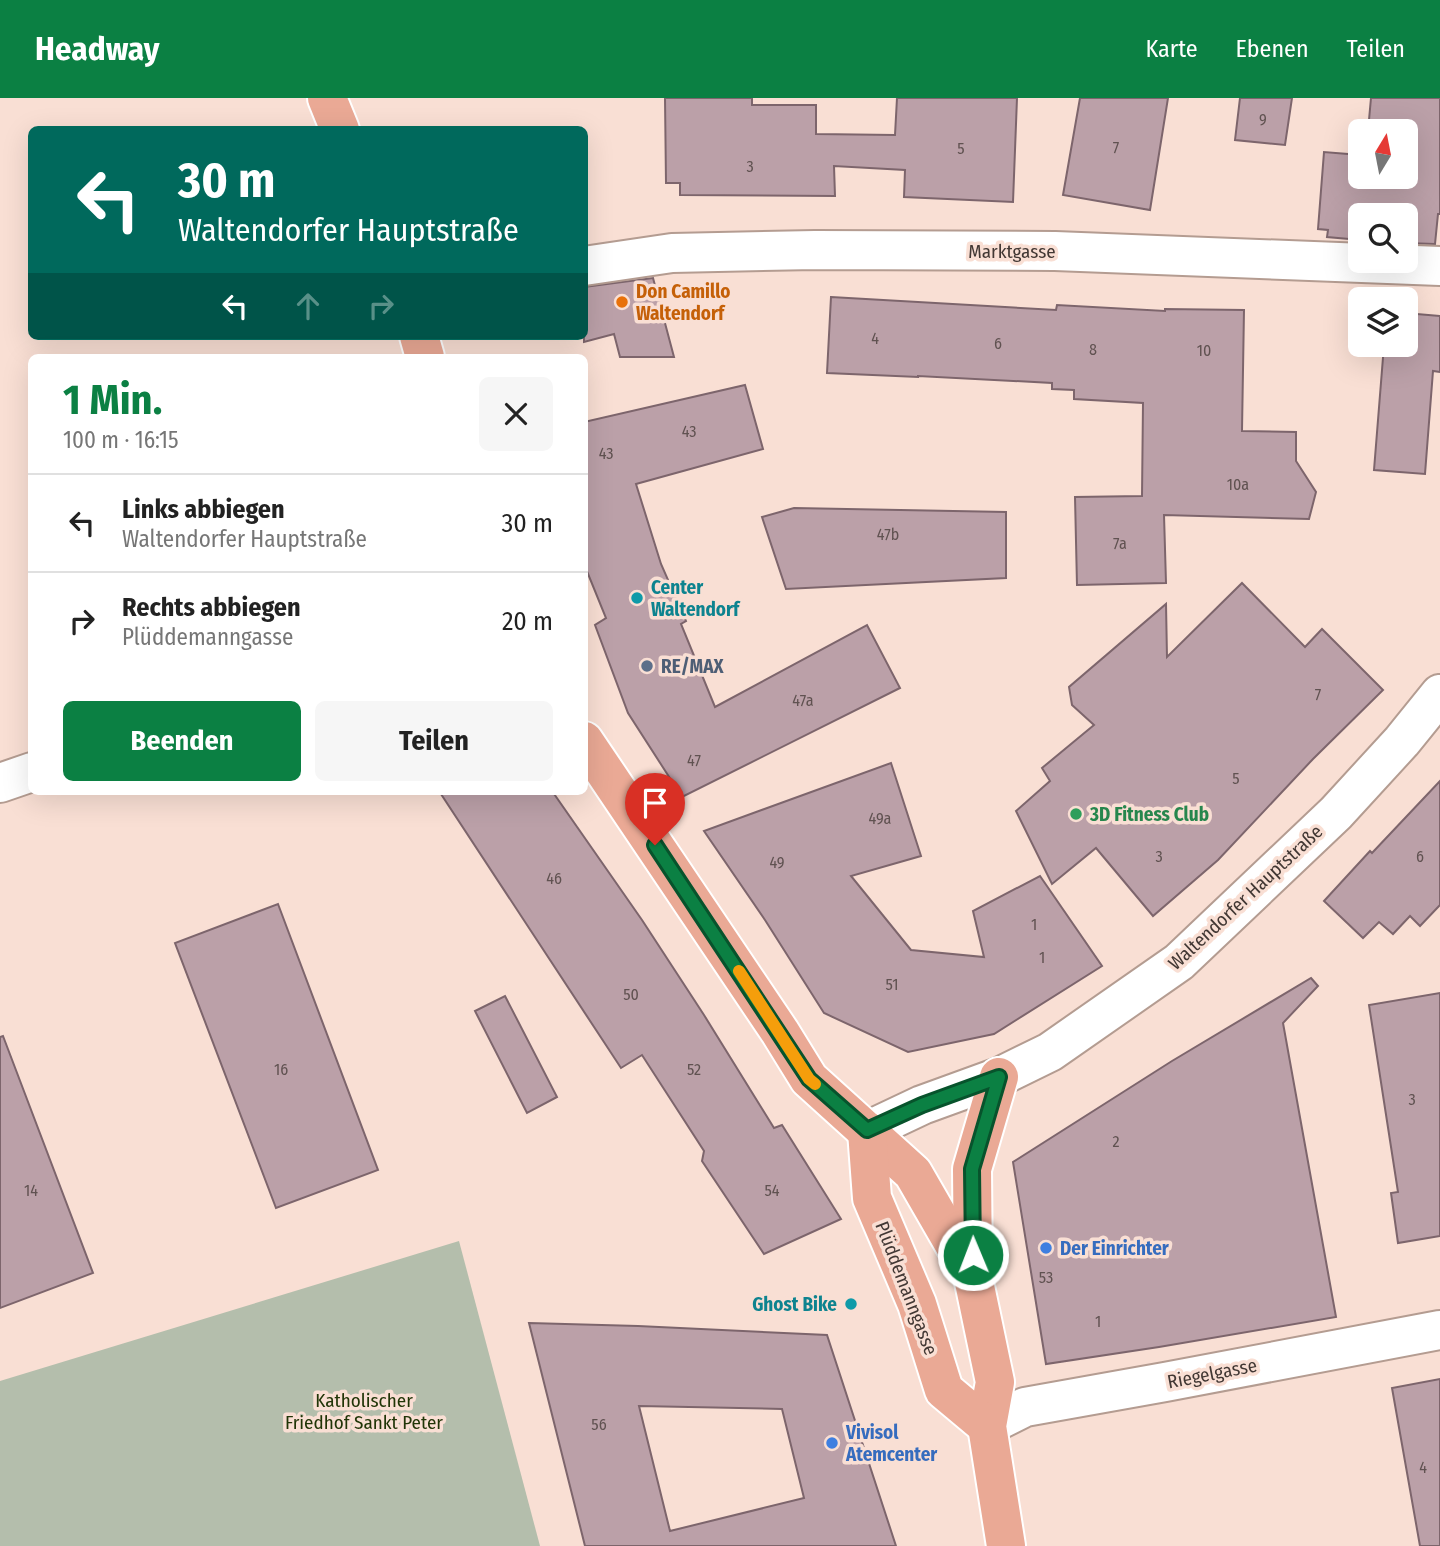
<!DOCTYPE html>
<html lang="de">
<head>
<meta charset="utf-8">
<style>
  body { margin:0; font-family:"Fira Sans Condensed",sans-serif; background:#f6f6f6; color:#222; height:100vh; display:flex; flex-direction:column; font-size:26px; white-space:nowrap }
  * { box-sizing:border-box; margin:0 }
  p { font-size:23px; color:#767676 }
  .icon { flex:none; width:38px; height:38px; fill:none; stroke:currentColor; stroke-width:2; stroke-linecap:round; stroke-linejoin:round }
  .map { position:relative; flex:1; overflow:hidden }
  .side { position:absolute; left:28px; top:256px; width:560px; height:441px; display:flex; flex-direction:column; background:#fff; border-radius:10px; box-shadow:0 7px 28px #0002 }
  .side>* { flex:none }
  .hud { position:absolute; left:28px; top:28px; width:560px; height:214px; border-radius:10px; box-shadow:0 7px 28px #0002; background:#00695c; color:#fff; overflow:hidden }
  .needle { width:46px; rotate:10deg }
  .tools { position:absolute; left:1348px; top:21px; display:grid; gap:14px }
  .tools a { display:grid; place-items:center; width:70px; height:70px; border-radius:10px; background:#fff; box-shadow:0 7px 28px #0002; font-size:35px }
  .pin { position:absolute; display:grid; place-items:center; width:60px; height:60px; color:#fff; margin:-72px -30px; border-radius:50% 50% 50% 0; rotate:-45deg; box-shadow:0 0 7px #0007 }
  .pin .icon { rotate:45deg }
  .me { position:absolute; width:77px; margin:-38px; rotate:359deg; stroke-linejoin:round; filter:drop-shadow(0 0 5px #0008) }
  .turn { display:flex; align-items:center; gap:24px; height:147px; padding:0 35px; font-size:32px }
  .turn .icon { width:91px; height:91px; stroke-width:2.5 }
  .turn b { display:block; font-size:49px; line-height:60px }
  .lanes { display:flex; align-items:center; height:66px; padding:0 35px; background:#0003; justify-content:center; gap:35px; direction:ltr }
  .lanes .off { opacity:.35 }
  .round { display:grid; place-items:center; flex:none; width:74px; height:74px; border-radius:10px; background:#f6f6f6 }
  .summary { display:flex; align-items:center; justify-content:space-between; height:119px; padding:0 35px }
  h1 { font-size:42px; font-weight:700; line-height:52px; color:#0b8043 }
  .primary-button { display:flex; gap:14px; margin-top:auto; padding:14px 35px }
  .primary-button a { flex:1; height:80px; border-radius:10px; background:#0b8043; color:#fff; font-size:28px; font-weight:700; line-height:80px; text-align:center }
  .primary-button a+a { background:#f6f6f6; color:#222 }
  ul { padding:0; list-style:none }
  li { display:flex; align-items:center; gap:21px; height:98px; padding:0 35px; border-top:2px solid #e0e0e0 }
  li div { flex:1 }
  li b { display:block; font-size:26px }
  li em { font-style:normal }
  header { display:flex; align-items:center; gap:42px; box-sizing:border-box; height:98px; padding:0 35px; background:#0b8043; color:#fff }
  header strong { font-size:33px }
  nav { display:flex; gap:38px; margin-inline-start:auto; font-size:24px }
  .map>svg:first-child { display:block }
  .green { fill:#b4beac }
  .building { fill:#bba0a8; stroke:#7d656c; stroke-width:2; fill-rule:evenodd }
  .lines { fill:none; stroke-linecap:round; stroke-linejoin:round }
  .street-casing { stroke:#b49c91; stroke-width:42 }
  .secondary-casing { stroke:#b49c91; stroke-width:42 }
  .primary-casing { stroke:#fff; stroke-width:42 }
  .street { stroke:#fff; stroke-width:38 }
  .secondary { stroke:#fff; stroke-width:38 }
  .primary { stroke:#eaa995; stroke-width:38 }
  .route-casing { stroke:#07532c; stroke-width:18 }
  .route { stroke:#0b8043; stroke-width:12 }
  .slow { stroke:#f59e0b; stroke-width:12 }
  .food-dot { fill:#e8710a; stroke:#f9dfd4; stroke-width:2.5 }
  .culture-dot { fill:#0f9aa8; stroke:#f9dfd4; stroke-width:2.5 }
  .service-dot { fill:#5c6f8a; stroke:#f9dfd4; stroke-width:2.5 }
  .leisure-dot { fill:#2e9e5b; stroke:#f9dfd4; stroke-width:2.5 }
  .shop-dot { fill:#3f7fe0; stroke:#f9dfd4; stroke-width:2.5 }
  .labels { text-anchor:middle; stroke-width:7; stroke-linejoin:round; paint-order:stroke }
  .number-label { font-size:16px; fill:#605251 }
  .street-label { font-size:19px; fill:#423834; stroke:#f9dfd4 }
  .food-label { font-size:19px; font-weight:bold; fill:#c56008; stroke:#f9dfd4; text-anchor:start }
  .culture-label { font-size:19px; font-weight:bold; fill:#0d838f; stroke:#f9dfd4; text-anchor:start }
  .service-label { font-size:19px; font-weight:bold; fill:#4e5e75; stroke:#f9dfd4; text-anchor:start }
  .leisure-label { font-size:19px; font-weight:bold; fill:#27864d; stroke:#f9dfd4; text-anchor:start }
  .shop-label { font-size:19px; font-weight:bold; fill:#366cbe; stroke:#f9dfd4; text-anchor:start }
  .park-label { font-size:19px; fill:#203507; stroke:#f9dfd4 }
</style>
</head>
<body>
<header>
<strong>Headway</strong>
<nav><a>Karte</a><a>Ebenen</a><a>Teilen</a></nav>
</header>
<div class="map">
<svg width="1440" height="1448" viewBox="0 0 1440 1448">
  <rect width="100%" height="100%" fill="#f9dfd4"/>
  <polygon class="green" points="459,1143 540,1448 0,1448 0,1283"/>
  <g class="building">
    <polygon points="665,0 752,0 752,7 816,7 816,36 895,37 897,0 1017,0 1013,104 904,99 905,72 834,68 835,98 680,97 680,85 666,85"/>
    <polygon points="1080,0 1168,0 1150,112 1063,97"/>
    <polygon points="1240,0 1292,0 1285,47 1235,42"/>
    <polygon points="1371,0 1440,0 1440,116 1438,116 1435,146 1405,145 1405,117 1360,117 1360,142 1327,139 1328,132 1318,131 1324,54 1360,57 1360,79 1405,79 1405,33 1368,33"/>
    <polygon points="653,180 674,259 620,259 614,236 584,244 584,189"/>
    <polygon points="831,199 1056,212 1057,207 1165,213 1165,211 1244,212 1242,333 1296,334 1296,363 1316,394 1309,421 1164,417 1166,485 1077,487 1075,399 1142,398 1143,305 1074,301 1074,292 1052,291 1052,285 918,278 918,279 827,275"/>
    <polygon points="1405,215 1440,218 1440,274 1433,273 1425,376 1374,372 1384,247 1405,247"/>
    <polygon points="745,287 763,351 636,386 661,466 686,523 681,526 715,609 867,527 900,590 682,699 628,615 595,527 606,520 584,466 584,324"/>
    <polygon points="794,410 1006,414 1006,480 786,491 762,419"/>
    <polygon points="1242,485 1305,549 1322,531 1383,592 1313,661 1218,762 1153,818 1096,750 1052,786 1016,713 1050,683 1042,670 1094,627 1072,607 1069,589 1166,506 1167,559"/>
    <polygon points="891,665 921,758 851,778 911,852 984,859 973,813 1040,778 1102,868 994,936 908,954 824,915 765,822 704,733"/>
    <polygon points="1440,683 1440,807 1420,828 1410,818 1393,836 1379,824 1363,840 1324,803 1370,753 1372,755"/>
    <polygon points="439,693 552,693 642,822 704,917 774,1030 782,1027 841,1121 764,1156 702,1063 704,1053 642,957 621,970"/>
    <polygon points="278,806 378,1072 276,1110 175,845"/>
    <polygon points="1311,880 1318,888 1283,925 1336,1219 1159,1249 1046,1266 1013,1064 1172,963"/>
    <polygon points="1440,895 1440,1138 1398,1145 1391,1095 1398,1094 1369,907"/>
    <polygon points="505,898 557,999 527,1015 475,913"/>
    <polygon points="3,938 93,1175 0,1210 0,939"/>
    <path d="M529,1225L638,1228L827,1237L896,1448H585ZM639,1308L782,1311L804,1400L670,1433Z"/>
    <polygon points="1440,1281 1440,1448 1420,1448 1392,1290"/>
  </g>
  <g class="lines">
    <g class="street-casing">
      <g id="street">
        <polyline points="584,168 672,155 815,152 1055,153 1440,168"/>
        <polyline points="987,1328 1025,1309 1165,1284 1440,1232"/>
      </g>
    </g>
    <g class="secondary-casing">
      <g id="secondary">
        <polyline points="0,685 32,674"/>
        <polyline points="867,1033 922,1007 999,979 1050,954 1179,864 1336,715 1402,643 1440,596"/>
      </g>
    </g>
    <g class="primary-casing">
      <g id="primary">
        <polyline points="327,0 340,32"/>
        <polyline points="419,238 425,259"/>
        <polyline points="584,643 780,934 809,981 913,1075 973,1179 995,1284 987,1328 1006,1448"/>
        <polyline points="867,1033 872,1100 917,1206 944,1292 987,1328"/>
        <polyline points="973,1177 972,1071 999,979"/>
      </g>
    </g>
    <use href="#street" class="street"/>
    <use href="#secondary" class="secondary"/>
    <use href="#primary" class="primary"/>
  </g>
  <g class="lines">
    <g class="route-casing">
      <polyline id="route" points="655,747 809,981 867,1032 922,1007 999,979 972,1071 973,1157"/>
    </g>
    <use href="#route" class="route"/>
    <polyline class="slow" points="739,873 809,981 815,986"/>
  </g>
  <circle class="food-dot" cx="622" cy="204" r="7"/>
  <g class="culture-dot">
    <circle cx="637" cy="500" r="7"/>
    <circle cx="851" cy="1206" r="7"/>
  </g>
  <circle class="service-dot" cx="647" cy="568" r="7"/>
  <circle class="leisure-dot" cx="1076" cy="716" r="7"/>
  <g class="shop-dot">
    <circle cx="1046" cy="1150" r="7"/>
    <circle cx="832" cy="1345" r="7"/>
  </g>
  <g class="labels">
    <g class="number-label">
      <text x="1263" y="27">9</text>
      <text x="1116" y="55">7</text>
      <text x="961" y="56">5</text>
      <text x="750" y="74">3</text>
      <text x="875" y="246">4</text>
      <text x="998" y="251">6</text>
      <text x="1093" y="257">8</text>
      <text x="1204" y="258">10</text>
      <text x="689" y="339">43</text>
      <text x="606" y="361">43</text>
      <text x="1238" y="392">10a</text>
      <text x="888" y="442">47b</text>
      <text x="1120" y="451">7a</text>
      <text x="1318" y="602">7</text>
      <text x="803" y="608">47a</text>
      <text x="694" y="668">47</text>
      <text x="1236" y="686">5</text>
      <text x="880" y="726">49a</text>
      <text x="1159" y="764">3</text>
      <text x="1420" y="764">6</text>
      <text x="777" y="770">49</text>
      <text x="554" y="786">46</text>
      <text x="1034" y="832">1</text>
      <text x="1042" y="865">1</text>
      <text x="892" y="892">51</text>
      <text x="631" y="902">50</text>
      <text x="281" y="977">16</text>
      <text x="694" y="977">52</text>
      <text x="1412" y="1007">3</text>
      <text x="1116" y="1049">2</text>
      <text x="31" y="1098">14</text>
      <text x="772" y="1098">54</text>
      <text x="1046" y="1185">53</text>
      <text x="1098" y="1229">1</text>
      <text x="599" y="1332">56</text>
      <text x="1423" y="1375">4</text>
    </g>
    <g class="street-label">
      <text x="1012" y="160">Marktgasse</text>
      <text transform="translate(1245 799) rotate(-43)" y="7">Waltendorfer Hauptstraße</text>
      <text transform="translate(907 1190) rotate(69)" y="7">Plüddemanngasse</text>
      <text transform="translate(1212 1275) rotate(-11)" y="7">Riegelgasse</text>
    </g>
    <g class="food-label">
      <text x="636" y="200">Don Camillo<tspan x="636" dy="22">Waltendorf</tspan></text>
    </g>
    <g class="culture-label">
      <text x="651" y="496">Center<tspan x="651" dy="22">Waltendorf</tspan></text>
      <text x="837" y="1213" text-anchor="end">Ghost Bike</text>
    </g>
    <g class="service-label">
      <text x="661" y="575">RE/MAX</text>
    </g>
    <g class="leisure-label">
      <text x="1090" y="723">3D Fitness Club</text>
    </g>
    <g class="shop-label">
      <text x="1060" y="1157">Der Einrichter</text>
      <text x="846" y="1341">Vivisol<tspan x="846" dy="22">Atemcenter</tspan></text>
    </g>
    <g class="park-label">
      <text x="364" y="1309">Katholischer<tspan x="364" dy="22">Friedhof Sankt Peter</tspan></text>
    </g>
  </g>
</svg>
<div class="tools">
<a><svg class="needle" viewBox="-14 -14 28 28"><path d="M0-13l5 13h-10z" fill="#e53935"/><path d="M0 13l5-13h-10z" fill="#767676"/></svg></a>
<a><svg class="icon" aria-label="search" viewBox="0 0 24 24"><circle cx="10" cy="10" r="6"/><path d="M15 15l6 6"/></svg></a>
<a><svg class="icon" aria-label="layers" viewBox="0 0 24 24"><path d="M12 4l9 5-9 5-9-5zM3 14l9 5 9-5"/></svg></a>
</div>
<div class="pin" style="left:655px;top:747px;background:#d93025"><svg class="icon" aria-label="arrive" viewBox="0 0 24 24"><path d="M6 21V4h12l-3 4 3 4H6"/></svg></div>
<svg class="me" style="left:973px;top:1157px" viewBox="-20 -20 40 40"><circle r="17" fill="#0b8043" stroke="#fff" stroke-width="3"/><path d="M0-11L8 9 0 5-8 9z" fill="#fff"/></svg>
<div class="hud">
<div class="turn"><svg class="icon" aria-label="left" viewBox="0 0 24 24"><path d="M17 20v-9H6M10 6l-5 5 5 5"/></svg><div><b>30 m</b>Waltendorfer Hauptstraße</div></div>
<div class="lanes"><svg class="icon" aria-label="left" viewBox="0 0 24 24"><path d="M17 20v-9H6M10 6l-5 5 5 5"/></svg><svg class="icon off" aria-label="ahead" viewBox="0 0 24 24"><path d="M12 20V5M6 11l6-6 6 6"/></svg><svg class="icon off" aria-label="right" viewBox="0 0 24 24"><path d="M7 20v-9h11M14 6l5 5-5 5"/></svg></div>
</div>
<section class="side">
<div class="summary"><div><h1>1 Min.</h1><p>100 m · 16:15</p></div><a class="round"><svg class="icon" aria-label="close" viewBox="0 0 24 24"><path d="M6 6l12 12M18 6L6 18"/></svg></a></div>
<ul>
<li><svg class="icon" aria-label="left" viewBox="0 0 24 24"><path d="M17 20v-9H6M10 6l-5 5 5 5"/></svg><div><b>Links abbiegen</b><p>Waltendorfer Hauptstraße</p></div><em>30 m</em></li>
<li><svg class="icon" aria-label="right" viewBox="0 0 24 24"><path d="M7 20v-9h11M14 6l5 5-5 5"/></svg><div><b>Rechts abbiegen</b><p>Plüddemanngasse</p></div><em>20 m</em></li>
</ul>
<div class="primary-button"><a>Beenden</a><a>Teilen</a></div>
</section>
</div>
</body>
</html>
